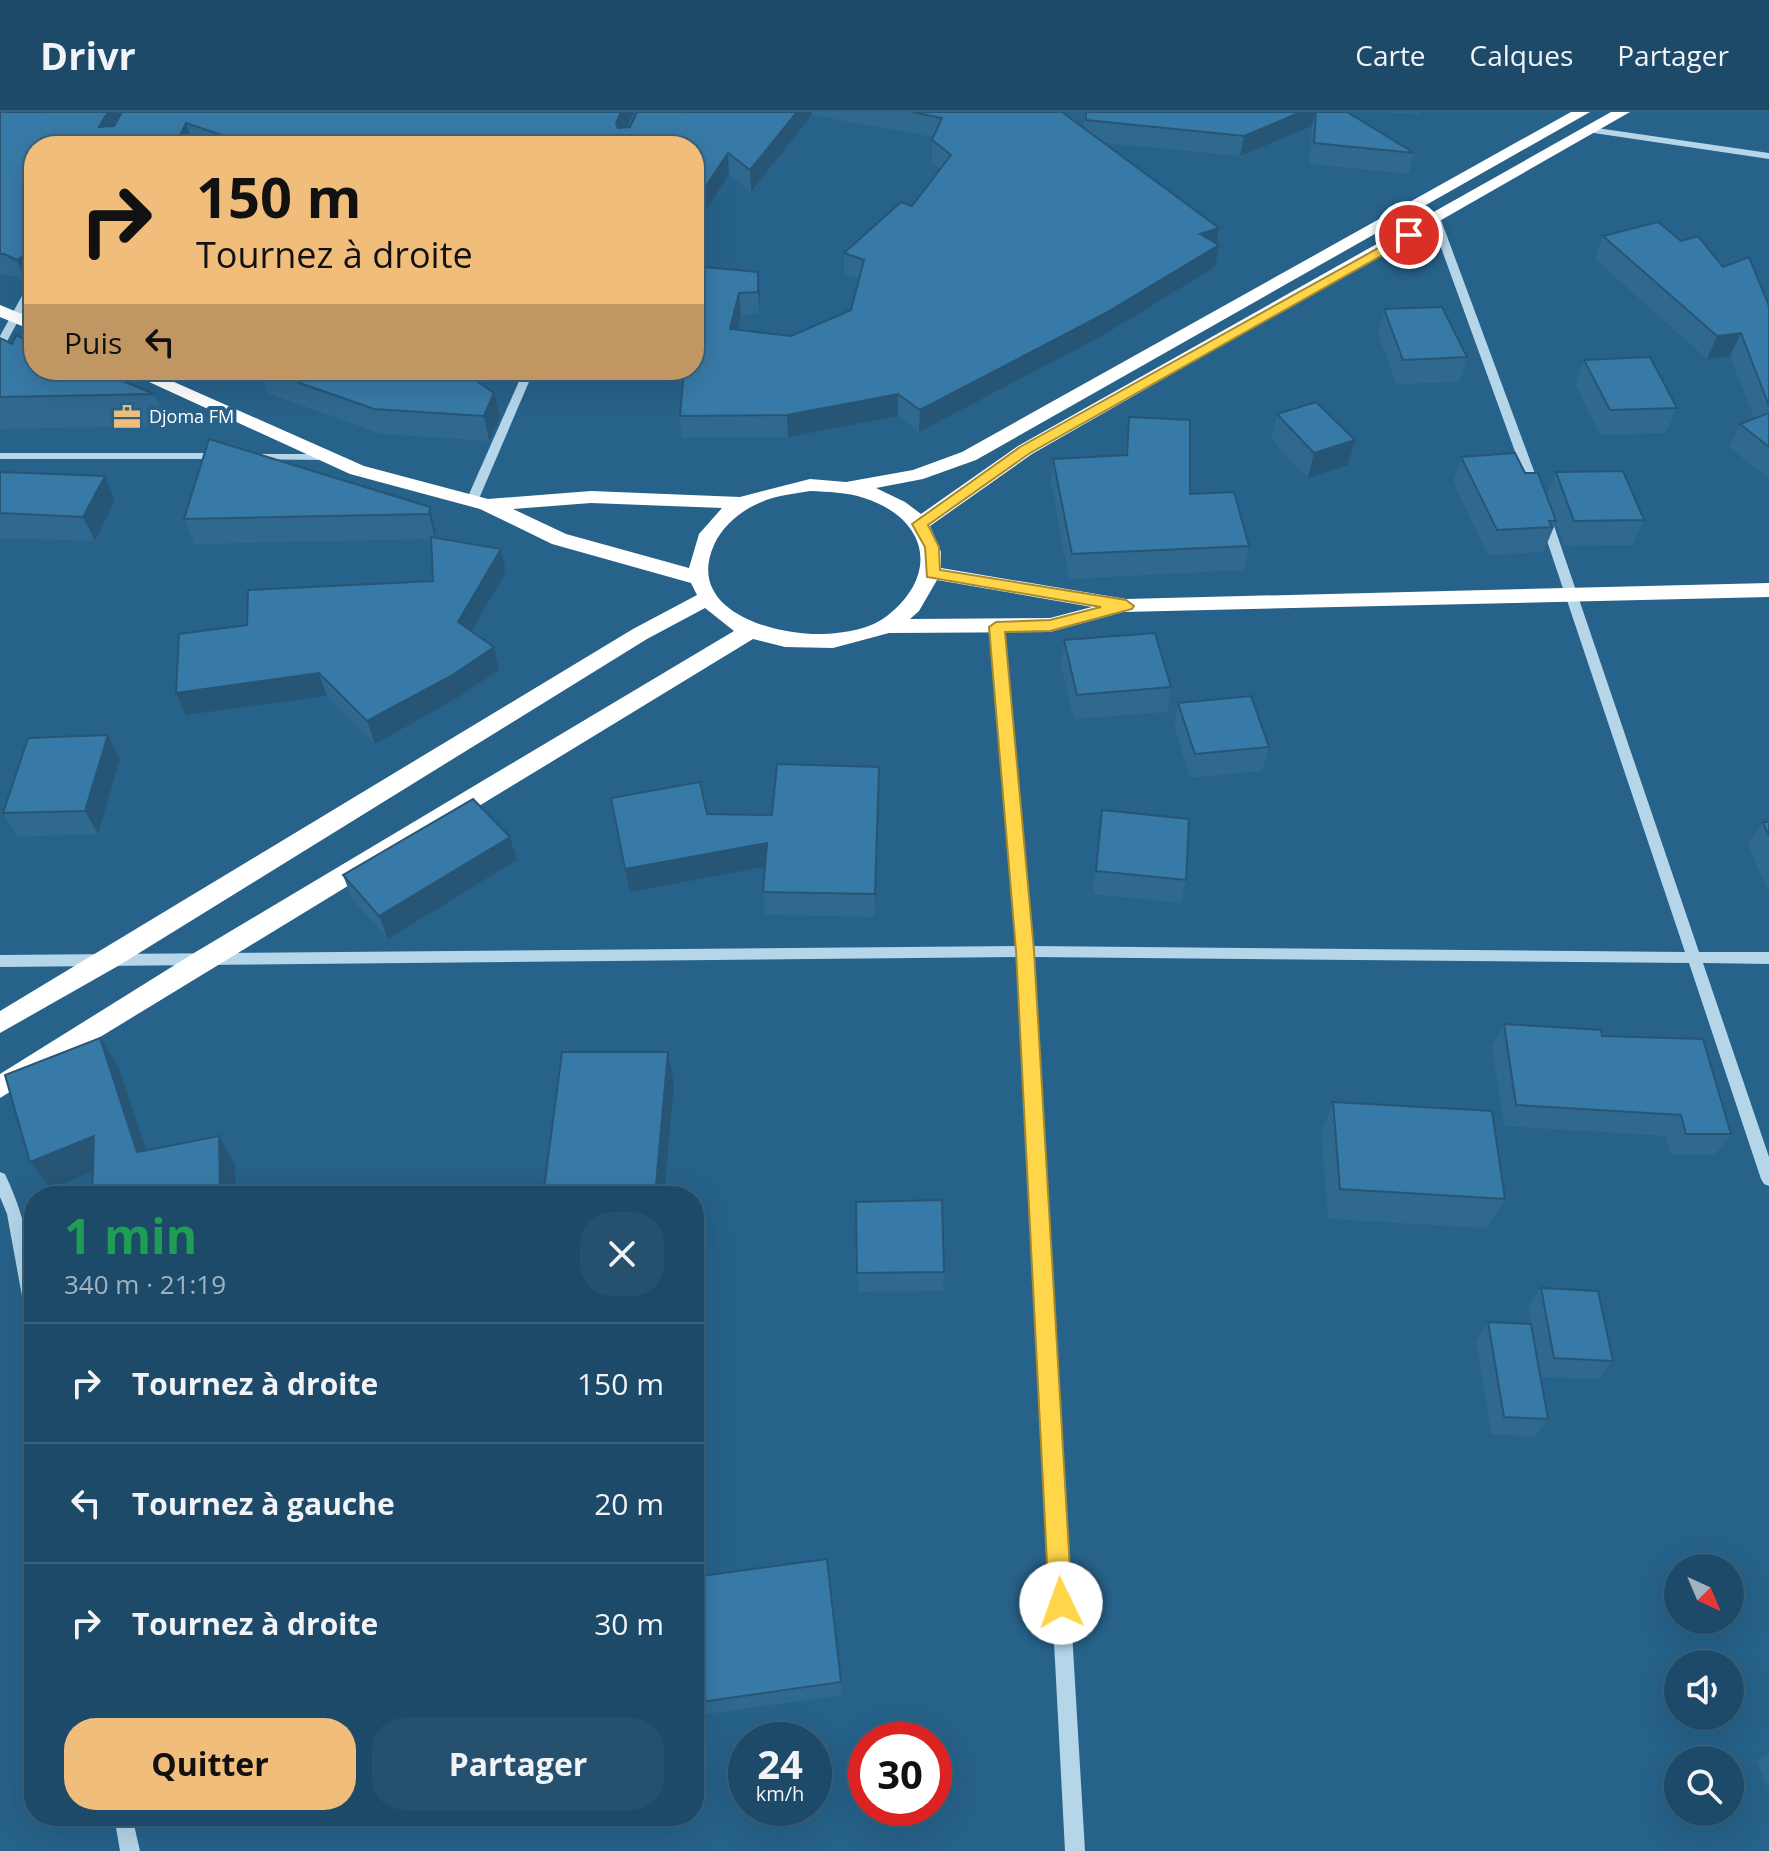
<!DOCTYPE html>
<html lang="fr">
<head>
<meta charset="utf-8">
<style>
  body { margin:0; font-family:"Open Sans",sans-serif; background:#25516e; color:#f1f3f6; height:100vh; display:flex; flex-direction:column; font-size:30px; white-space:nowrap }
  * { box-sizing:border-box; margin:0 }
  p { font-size:26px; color:#a0b3c0 }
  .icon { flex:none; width:44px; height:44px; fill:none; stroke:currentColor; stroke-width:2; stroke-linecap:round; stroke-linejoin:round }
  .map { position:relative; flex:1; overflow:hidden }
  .details { position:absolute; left:24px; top:1074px; width:680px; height:640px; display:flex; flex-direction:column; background:#1d4a68; border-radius:32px; box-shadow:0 8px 32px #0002,0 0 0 2px #3b627c }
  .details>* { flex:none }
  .guide { position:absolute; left:24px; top:24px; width:680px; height:244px; border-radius:32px; box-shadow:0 8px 32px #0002,0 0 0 2px #3b627c; background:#f1bd7b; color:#111; overflow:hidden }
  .needle { width:52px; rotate:136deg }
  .tools { position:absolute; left:1664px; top:1442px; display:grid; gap:16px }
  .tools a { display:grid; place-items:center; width:80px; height:80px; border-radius:50%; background:#1d4a68; box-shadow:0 8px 32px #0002,0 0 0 2px #3b627c; font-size:40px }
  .speed { position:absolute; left:728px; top:1610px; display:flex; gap:16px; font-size:40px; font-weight:700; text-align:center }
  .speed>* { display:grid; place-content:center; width:104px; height:104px; border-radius:50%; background:#1d4a68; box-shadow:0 8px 32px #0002,0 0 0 2px #3b627c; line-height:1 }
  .speed small { font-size:20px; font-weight:400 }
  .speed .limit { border:12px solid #d22; background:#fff; color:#111 }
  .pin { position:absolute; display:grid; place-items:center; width:68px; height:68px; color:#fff; margin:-34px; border:4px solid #fff; border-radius:50%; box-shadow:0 2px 8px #0007 }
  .me { position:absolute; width:88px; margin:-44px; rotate:357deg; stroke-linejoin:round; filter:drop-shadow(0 0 6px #0008) }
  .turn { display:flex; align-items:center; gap:28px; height:168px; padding:0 40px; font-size:36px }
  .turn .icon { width:104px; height:104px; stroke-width:2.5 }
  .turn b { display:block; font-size:56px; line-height:68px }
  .then { display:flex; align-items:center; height:76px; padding:0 40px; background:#0003; gap:16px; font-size:30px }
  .round { display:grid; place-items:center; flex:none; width:84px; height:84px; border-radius:32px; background:#25516e }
  .head { display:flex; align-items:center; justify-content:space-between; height:136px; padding:0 40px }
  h1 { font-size:48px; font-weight:700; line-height:60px; color:#1e9e55 }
  .button { display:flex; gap:16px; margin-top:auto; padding:16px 40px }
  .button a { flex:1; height:92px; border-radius:32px; background:#f1bd7b; color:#111; font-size:32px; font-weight:700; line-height:92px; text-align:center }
  .button a+a { background:#25516e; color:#f1f3f6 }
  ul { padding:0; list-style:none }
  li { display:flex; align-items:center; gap:24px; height:120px; padding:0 40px; border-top:2px solid #3b627c }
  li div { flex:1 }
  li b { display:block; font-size:30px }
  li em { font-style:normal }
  header { display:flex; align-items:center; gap:48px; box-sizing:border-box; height:112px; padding:0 40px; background:#1d4a68; border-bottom:2px solid #3b627c }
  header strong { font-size:38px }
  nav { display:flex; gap:44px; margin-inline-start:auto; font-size:28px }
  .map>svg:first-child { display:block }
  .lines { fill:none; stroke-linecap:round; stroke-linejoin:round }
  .minor { fill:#b5d5e9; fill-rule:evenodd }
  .highway { fill:#fff; fill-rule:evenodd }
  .wall { fill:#306990 }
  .shaded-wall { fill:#275575 }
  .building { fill:#387aa7; stroke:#275575; stroke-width:2 }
  .route { fill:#ffd54a; stroke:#a68a30; stroke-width:2 }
  .labels { text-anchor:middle; stroke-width:8; stroke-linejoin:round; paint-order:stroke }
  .far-poi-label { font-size:18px; fill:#fff; stroke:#27628a; text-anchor:start }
</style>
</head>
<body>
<header>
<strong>Drivr</strong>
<nav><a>Carte</a><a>Calques</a><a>Partager</a></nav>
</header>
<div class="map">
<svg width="1769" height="1739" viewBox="0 0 1769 1739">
  <rect width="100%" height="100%" fill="#27628a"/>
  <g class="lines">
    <g class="minor">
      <polygon points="1590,15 1769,41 1769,47 1587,20 1587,16"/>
      <polygon points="1436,105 1441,108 1541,378 1539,381 1531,381 1529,378 1431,108"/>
      <polygon points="34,168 34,180 5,233 0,236 0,224 29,171"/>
      <polygon points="524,258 534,258 478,389 476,392 468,392 466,389"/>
      <polygon points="0,341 220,341 225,344 220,347 0,347"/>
      <polygon points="248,342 324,342 329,345 324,348 244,347 244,343"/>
      <polygon points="1545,401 1551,405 1699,840 1769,840 1769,852 1703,851 1769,1045 1769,1074 1764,1072 1761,1067 1689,851 1032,845 1085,1739 1065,1739 1018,845 0,855 0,843 1018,834 990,515 996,511 1002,515 1031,834 1685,840 1539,405"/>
      <path d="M0,1060L5,1062C30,1115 34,1156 34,1213L28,1211L26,1206L7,1102L0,1085Z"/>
      <polygon points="114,1704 132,1704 140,1739 120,1739"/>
    </g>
    <g class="highway">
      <path d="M1571,0H1590L976,348L923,367L876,376L905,390L921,402L1018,334L1611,0H1630L1032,342L930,414L941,440V456L1126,487L1769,471V485L1123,500L1050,520L889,521L833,536L785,535L753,527L0,986V962L194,841L734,519L705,496L647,527L118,854L0,921V899L633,517L697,483L691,471L552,432L480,397L350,362L123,258H147L364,354L488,387L591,379L740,385L810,367L846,370L913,358L962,340ZM810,379C828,380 847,380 864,386C927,406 941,462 887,504C870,517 846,521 824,522C777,524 684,500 714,433C722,415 739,400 757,392C773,384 792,382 810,379ZM591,391L722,396L699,422L689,456L566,422L513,397ZM937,468L1092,495L1050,506L910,507L919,499Z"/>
      <polygon points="0,193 34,207 34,219 0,205"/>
    </g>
  </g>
  <g class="wall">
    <polygon points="0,0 634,0 626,15 630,15 637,0 1062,0 1084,17 1085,0 1347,0 1414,41 1409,62 1309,52 1312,14 1240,44 1103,31 1217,132 1215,155 1102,224 919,320 898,304 788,325 682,326 680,304 694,154 758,160 760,201 741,203 737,218 791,224 851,198 859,167 844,162 844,141 912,94 940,57 932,50 932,28 933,25 812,3 751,80 694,34 199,34 193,32 34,34 34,168 33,166 26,170 14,164 0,163"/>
    <polygon points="1373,0 1420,0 1420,2"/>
    <polygon points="1603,124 1681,129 1723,155 1769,194 1769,367 1729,335 1740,312 1754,306 1730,244 1707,247 1595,147"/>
    <polygon points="1384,197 1467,245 1460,270 1396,272 1378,222"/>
    <polygon points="0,226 12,232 154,282 167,314 0,317"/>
    <polygon points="1584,248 1677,296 1666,321 1600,323 1575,272"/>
    <polygon points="249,258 461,258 494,281 500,306 489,329 381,322 267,281 262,265"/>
    <polygon points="1277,302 1355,328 1348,353 1308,366 1271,327"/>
    <polygon points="1129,305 1190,382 1249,434 1244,458 1069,467 1051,371 1053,347 1125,343"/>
    <polygon points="1461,345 1525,361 1547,384 1556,360 1644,408 1633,433 1564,434 1556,410 1546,434 1545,434 1543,440 1488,443 1453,370"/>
    <polygon points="0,360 115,389 95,429 0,426"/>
    <polygon points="430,395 436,420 436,426 506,460 472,519 499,558 457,586 375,632 327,584 186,603 247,513 433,469 432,427 194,432 184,407"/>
    <polygon points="1064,528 1171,575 1167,600 1074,607 1061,553"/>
    <polygon points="1178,591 1269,635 1262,659 1190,666 1174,615"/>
    <polygon points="120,647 98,722 17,725 3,701"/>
    <polygon points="879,655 875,805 765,803 763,780 766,755 630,780 611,686 707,702 772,703"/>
    <polygon points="1102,698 1186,768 1181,791 1093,782"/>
    <polygon points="1763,710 1769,710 1769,782 1748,733"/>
    <polygon points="510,725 517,748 388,827 352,787 343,763"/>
    <polygon points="1504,912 1602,924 1731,1022 1715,1043 1671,1042 1666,1024 1504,1014 1492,934"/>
    <polygon points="1333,990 1505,1087 1487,1116 1328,1107 1321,1021"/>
    <polygon points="856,1090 944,1160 943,1179 858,1180"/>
    <polygon points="1541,1176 1613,1249 1598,1267 1541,1265 1528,1195"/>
    <polygon points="1488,1210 1548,1307 1535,1325 1491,1322 1476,1229"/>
    <polygon points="827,1447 842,1583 694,1604 694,1486 702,1486"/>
    <polygon points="1769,1642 1769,1679 1757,1649"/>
  </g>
  <g class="shaded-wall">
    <polygon points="108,0 128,0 108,34 99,15"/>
    <polygon points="621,0 634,0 618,33 616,11"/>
    <polygon points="797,0 812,0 812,3 751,80 750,58"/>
    <polygon points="1301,0 1315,0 1312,14 1240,44 1244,24"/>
    <polygon points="186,11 193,32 192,34 175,34"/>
    <polygon points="728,41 729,62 694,117 694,92"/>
    <polygon points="1219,116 1216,135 1219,133 1215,155 1102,224 919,320 920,298 1200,122"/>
    <polygon points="25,143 33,166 26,170 17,148"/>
    <polygon points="758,160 760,182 760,201 758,180"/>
    <polygon points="739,181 741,203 732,239 730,217"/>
    <polygon points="1741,221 1730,244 1707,247 1717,224"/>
    <polygon points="494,281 500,306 489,329 484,304"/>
    <polygon points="898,282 898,304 788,325 787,303"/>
    <polygon points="1355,328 1348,353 1308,366 1314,341"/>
    <polygon points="105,364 115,389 95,429 83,405"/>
    <polygon points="430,395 436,420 435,427 429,402"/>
    <polygon points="501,437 506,460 464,532 458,510"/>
    <polygon points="494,535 499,558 457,586 375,632 367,609"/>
    <polygon points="319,561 327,584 186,603 176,581"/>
    <polygon points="108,623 120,647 98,722 85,699"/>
    <polygon points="879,655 879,679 875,805 875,782"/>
    <polygon points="510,725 517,748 388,827 379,804"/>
    <polygon points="767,731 769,754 630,780 625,757"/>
    <polygon points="100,926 118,954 156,1067 137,1040"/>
    <polygon points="668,940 674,972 664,1084 655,1084"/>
    <polygon points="94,1024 113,1051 51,1077 30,1050"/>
    <polygon points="219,1024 235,1052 236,1084 220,1084"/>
  </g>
  <g class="building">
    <polygon points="0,0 108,0 99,15 114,14 122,0 621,0 616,11 618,16 630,15 637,0 797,0 750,58 728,41 694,92 694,34 254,34 186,11 175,34 34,34 34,157 28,154 25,143 17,148 4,142 0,142"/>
    <polygon points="912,0 1062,0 1219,116 1200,122 1219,133 1104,202 920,298 898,282 787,303 680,304 684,258 694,258 694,154 758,160 758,180 739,181 730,217 791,224 851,198 864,148 844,141 901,90 912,94 951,43 932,28 942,6"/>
    <polygon points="1086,0 1301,0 1244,24 1086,8"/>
    <polygon points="1316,0 1347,0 1414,41 1314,31"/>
    <polygon points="1658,110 1681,129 1698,124 1723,155 1749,145 1769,194 1769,294 1741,221 1717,224 1603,124"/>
    <polygon points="1442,195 1467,245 1403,248 1384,197"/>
    <polygon points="16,223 34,231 34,258 97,258 154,282 0,285 0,226 12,232"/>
    <polygon points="1650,245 1677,296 1610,298 1584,248"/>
    <polygon points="263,258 461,258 494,281 484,304 374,297"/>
    <polygon points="1316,290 1355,328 1314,341 1277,302"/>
    <polygon points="1769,301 1769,335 1740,312"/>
    <polygon points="1129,305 1190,308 1190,382 1234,380 1249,434 1072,442 1053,347 1127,343"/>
    <polygon points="209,327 430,395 429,402 184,407"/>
    <polygon points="1515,341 1525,361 1538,361 1556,409 1549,409 1552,415 1497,418 1461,345"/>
    <polygon points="1623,359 1644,408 1574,409 1556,360"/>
    <polygon points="0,360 105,364 83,405 0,401"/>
    <polygon points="431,425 501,437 458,510 494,535 451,564 367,609 319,561 176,581 179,522 247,513 248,478 433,469"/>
    <polygon points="1155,521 1171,575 1077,583 1064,528"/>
    <polygon points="1251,584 1269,635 1195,642 1178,591"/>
    <polygon points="108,623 85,699 3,701 28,626"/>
    <polygon points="777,652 879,655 875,782 763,780 767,731 625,757 611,686 700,670 707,702 772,703"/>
    <polygon points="473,687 510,725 379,804 343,763"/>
    <polygon points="1102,698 1189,707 1186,768 1096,759"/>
    <polygon points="1763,710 1769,710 1769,724"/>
    <polygon points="1504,912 1601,918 1602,924 1703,927 1731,1022 1686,1022 1681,1003 1516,993"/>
    <polygon points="100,926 137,1040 219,1024 220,1084 92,1084 94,1024 30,1050 5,963"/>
    <polygon points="562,940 668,940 655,1084 543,1084"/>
    <polygon points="1333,990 1492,999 1505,1087 1340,1077"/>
    <polygon points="942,1088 944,1160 857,1161 856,1090"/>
    <polygon points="1541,1176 1598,1179 1613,1249 1554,1246"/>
    <polygon points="1488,1210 1531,1212 1548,1307 1504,1305"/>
    <polygon points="827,1447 841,1570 694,1591 694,1486 702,1486 701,1464"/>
  </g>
  <polygon class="route" points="1409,119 1415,123 1413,126 1030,341 928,413 939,435 940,458 1126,488 1134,494 1132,497 1050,519 1005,520 1034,839 1072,1491 1069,1499 1061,1502 1053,1499 1049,1491 1016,839 989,515 996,510 1050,508 1101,495 927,465 925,435 912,412 1020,335"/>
  <defs>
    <g id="office-bare" transform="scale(2.16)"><path d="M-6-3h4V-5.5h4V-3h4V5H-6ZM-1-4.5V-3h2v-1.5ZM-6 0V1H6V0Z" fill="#f1bd7b" stroke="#27628a" stroke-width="2.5" paint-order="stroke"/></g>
  </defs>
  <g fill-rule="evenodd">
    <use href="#office-bare" x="127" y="305"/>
  </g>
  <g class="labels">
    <g class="far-poi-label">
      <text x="149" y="311">Djoma FM</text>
    </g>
  </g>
</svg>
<div class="tools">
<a><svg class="needle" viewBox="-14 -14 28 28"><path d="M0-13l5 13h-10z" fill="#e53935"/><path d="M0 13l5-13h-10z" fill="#a0b3c0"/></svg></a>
<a><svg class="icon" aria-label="sound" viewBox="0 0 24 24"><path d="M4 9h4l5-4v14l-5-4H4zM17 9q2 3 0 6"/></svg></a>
<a><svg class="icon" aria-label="search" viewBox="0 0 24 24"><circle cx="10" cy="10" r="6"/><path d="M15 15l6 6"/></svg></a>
</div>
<div class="speed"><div>24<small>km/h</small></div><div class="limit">30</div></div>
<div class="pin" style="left:1409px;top:123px;background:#d93025"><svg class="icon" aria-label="arrive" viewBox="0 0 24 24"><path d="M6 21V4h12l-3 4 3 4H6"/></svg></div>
<svg class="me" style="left:1061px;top:1491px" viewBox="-20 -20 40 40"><circle r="19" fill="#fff"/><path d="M0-13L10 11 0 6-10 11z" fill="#ffd54a"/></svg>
<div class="guide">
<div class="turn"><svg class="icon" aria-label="right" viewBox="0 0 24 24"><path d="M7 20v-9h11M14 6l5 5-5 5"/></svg><div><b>150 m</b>Tournez à droite</div></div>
<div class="then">Puis<svg class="icon" aria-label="left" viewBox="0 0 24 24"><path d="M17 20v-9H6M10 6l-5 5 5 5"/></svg></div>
</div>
<section class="details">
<div class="head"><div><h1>1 min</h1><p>340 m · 21:19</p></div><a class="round"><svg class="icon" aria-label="close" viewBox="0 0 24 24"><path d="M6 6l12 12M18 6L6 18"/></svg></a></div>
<ul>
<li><svg class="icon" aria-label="right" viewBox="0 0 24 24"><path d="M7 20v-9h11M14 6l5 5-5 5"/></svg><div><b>Tournez à droite</b></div><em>150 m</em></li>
<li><svg class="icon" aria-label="left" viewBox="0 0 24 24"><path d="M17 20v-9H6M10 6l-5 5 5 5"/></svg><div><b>Tournez à gauche</b></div><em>20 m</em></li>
<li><svg class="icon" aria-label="right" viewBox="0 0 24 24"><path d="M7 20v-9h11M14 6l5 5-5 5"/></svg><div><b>Tournez à droite</b></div><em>30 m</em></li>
</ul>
<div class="button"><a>Quitter</a><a>Partager</a></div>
</section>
</div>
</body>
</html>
